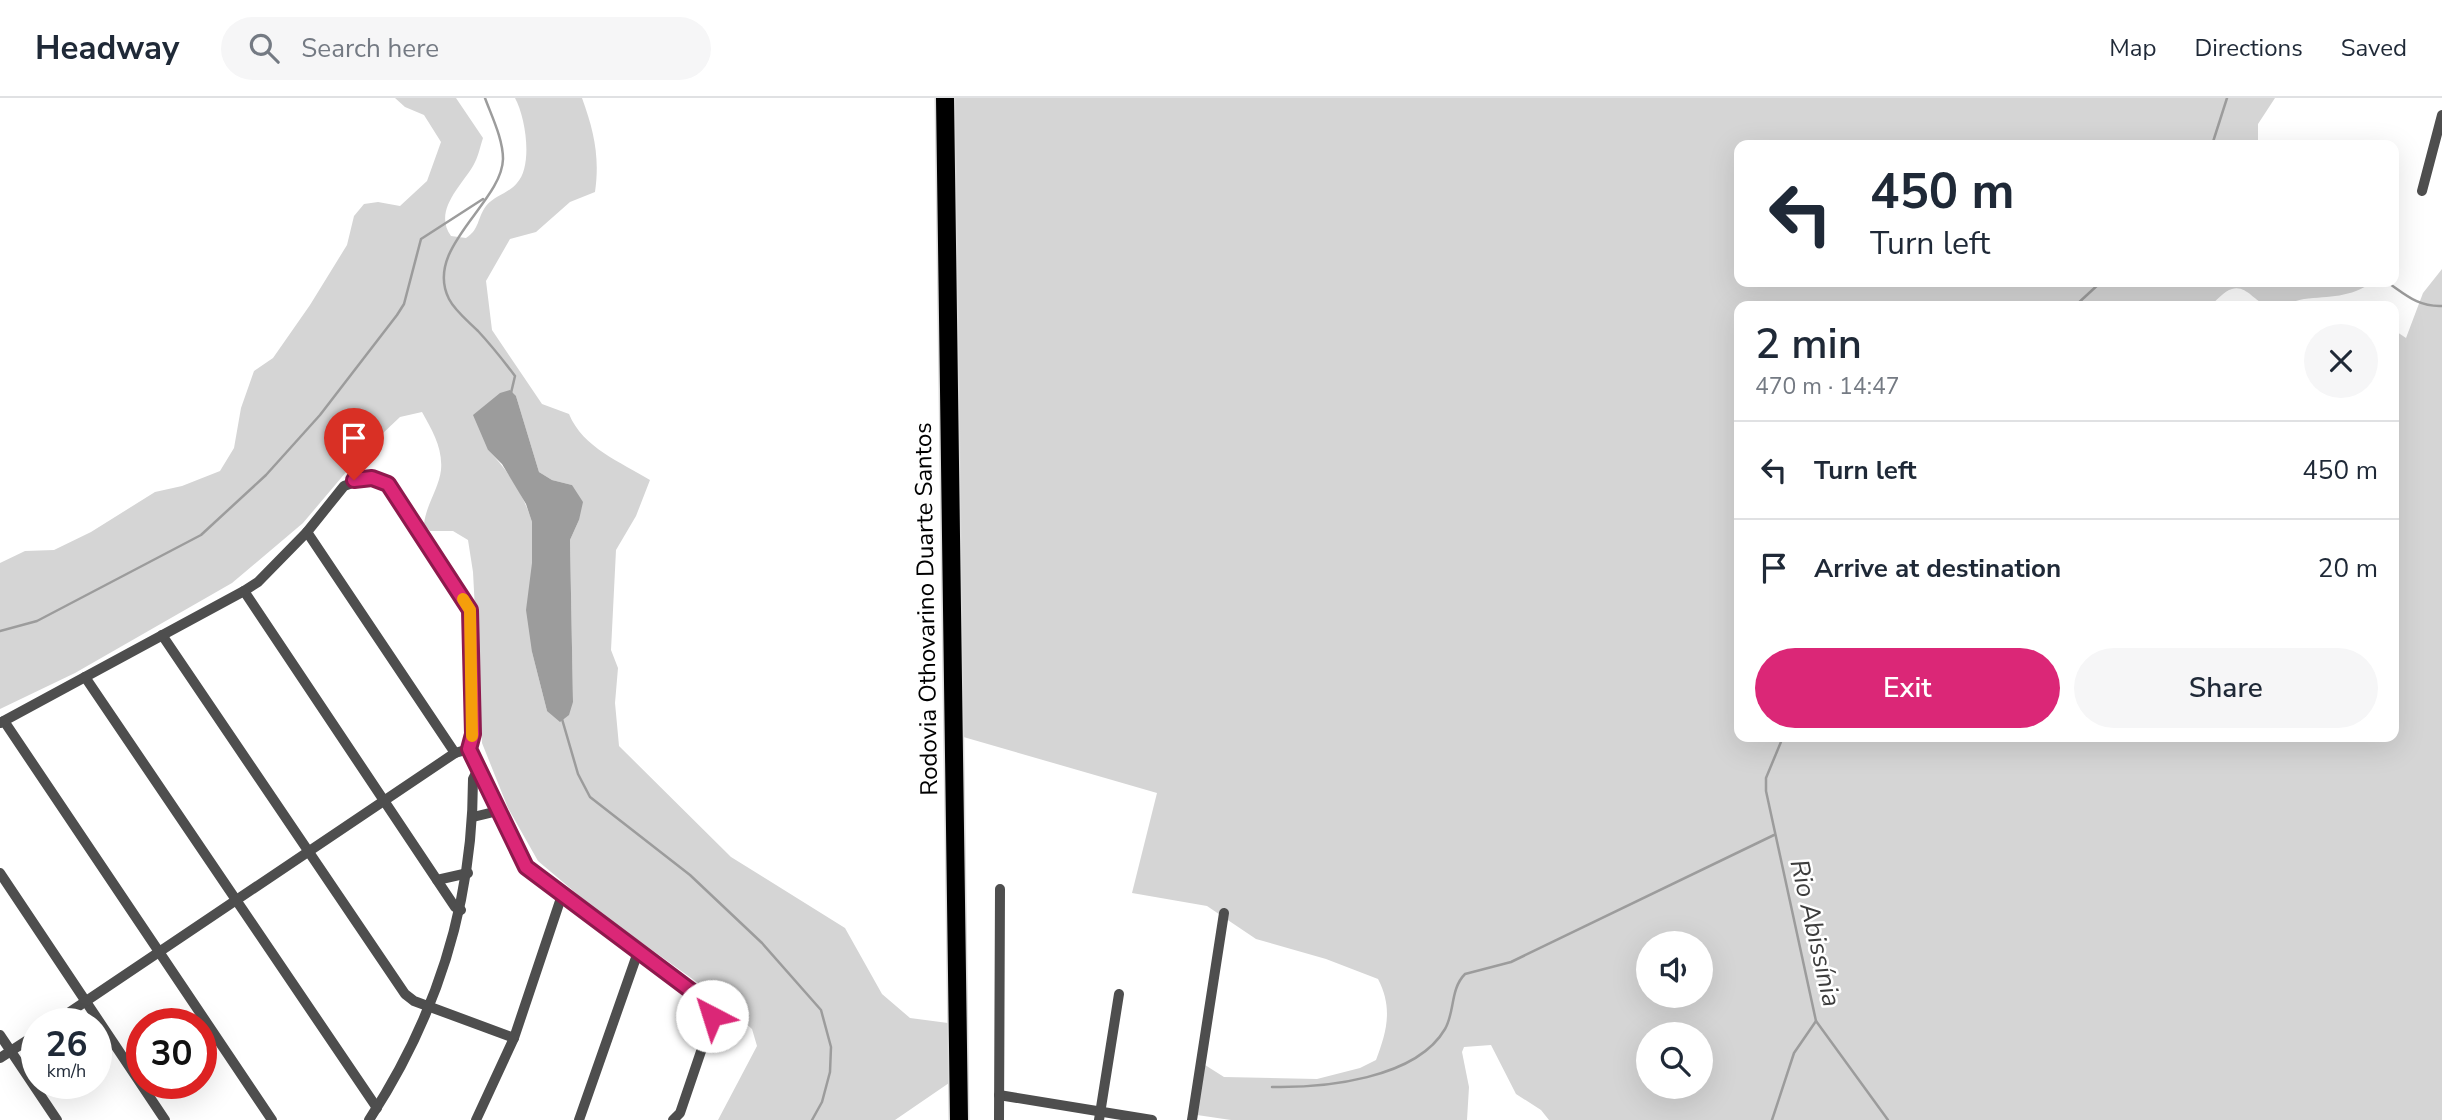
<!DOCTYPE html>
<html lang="en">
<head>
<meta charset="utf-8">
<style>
  body { margin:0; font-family:"Nunito Sans",sans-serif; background:#f6f6f7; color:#1f2937; height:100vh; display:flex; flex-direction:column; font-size:26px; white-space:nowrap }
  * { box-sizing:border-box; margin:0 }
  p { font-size:23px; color:#747a83 }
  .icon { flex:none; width:38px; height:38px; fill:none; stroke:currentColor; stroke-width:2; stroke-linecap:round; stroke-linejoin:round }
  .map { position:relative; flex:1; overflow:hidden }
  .panel { position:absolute; left:1734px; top:203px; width:665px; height:441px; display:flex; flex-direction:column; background:#fff; border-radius:14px; box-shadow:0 7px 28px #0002 }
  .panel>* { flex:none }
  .hud { position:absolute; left:1734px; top:42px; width:665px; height:147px; border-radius:14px; box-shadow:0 7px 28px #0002; background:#fff; color:#1f2937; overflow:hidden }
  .tools { position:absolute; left:1636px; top:833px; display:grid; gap:14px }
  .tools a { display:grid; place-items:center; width:77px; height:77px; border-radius:50%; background:#fff; box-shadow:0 7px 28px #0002; font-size:35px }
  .speed { position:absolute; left:21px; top:910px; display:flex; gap:14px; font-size:35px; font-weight:700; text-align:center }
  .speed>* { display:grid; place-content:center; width:91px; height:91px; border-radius:50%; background:#fff; box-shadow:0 7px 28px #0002; line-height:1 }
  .speed small { font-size:18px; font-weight:400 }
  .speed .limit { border:10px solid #d22; background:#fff; color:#111 }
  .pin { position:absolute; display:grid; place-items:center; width:60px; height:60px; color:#fff; margin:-72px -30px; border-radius:50% 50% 50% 0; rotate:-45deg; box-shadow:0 0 7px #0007 }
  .pin .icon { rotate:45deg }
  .me { position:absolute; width:77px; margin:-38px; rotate:320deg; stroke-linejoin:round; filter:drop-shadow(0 0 5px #0008) }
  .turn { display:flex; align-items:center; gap:24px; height:147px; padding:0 21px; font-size:32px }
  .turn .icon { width:91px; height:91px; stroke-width:2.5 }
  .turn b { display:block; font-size:49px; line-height:60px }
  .round { display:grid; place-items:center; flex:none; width:74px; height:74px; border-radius:37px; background:#f6f6f7 }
  .summary { display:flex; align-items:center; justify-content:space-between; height:119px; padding:0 21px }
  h1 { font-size:42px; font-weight:600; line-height:52px }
  .action { display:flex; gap:14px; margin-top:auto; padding:14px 21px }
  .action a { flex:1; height:80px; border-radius:42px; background:#db2777; color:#fff; font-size:28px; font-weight:600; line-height:80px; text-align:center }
  .action a+a { background:#f6f6f7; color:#1f2937 }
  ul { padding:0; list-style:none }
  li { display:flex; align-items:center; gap:21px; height:98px; padding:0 21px; border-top:2px solid #e0e1e3 }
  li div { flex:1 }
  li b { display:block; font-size:26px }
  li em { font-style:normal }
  header { display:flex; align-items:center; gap:42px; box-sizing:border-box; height:98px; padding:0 35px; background:#fff; border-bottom:2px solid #e0e1e3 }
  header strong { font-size:33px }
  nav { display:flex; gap:38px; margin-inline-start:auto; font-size:24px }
  .search { width:490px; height:63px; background:#f6f6f7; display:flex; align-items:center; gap:18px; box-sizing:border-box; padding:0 24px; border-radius:38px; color:#747a83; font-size:26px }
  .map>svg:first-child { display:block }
  .green { fill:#d5d5d5; fill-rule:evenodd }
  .water { fill:#9c9c9c }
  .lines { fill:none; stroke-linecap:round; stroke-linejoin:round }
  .stream { stroke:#9c9c9c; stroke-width:2.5 }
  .primary-casing { stroke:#dbdbdb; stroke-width:21 }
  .minor { stroke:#4e4e4e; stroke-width:10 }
  .primary { stroke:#000; stroke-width:18 }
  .route-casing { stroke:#8e194d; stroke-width:18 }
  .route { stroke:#db2777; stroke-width:12 }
  .slow { stroke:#f59e0b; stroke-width:12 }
  .labels { text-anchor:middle; stroke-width:5; stroke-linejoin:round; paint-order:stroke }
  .street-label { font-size:24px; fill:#000; stroke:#fff }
  .water-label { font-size:26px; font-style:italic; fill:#3d3d3d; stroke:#fff }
</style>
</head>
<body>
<header>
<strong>Headway</strong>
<div class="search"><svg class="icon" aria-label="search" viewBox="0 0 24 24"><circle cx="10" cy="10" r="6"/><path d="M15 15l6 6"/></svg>Search here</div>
<nav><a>Map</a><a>Directions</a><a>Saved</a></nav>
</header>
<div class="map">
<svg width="2442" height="1022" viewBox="0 0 2442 1022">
  <rect width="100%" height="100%" fill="#fff"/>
  <g class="green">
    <path d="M395,0H456L483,40C480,49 478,60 473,68C461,88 433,113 451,138L466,140C480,131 477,120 486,108C494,98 509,95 517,85C533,68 526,20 515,0H582C594,33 600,59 595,94L570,104L536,134L510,141L486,183L492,232L542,306L569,316C583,350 621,364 650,382L636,418L616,452L611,552L618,570L615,605L619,648L731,759L845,830L882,896L910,920L948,925L949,985L895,1022H718L757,948L752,931L705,890L596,812L538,763L508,710L482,645L473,474L468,442L453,433H430L424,426C426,407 439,390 441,372C443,350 432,332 422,314L400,319L363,354L303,425L232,485L75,575L0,611V465L25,453L54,452L91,434L155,394L182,388L220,373L234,350L241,310L254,273L273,260L310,207L347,147L354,118L364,106L378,104L400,108L427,83L441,44L424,17L405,9ZM516,298L539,374L552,382L572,387L579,422L570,442L573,604L547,613L532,554V424C524,397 508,372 488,352Z"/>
    <path d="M950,0H2275L2258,26V47H1740V184H2372C2351,200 2329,198 2304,201C2291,203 2280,211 2266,207C2254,203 2246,187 2232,191C2224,193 2216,203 2210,208H1740V639H2394V232L2406,240L2423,195L2442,171V1022H1549L1541,1012L1516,996L1491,947L1464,949L1462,954L1469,989L1467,1022H1231L1197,1017L1205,967L1224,979L1317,981L1360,970L1376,962C1387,933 1393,910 1378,881L1326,861L1256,841L1207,808L1132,795L1157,695L960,638ZM1648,845H1701V898H1648ZM1648,936H1701V989H1648Z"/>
  </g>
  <polygon class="water" points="510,292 516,298 539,374 552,382 572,387 583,404 579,422 570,442 573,604 569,617 560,624 547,613 532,554 526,512 532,465 532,424 526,406 502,366 488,352 473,317 500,295"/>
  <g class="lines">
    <g class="stream">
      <path d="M485,0C492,19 503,41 503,61C502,105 423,150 449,201C455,213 468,223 478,233C491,247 503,262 515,278L511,295"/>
      <polyline points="2212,47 2227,0"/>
      <path d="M2387,184C2406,197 2418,209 2442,208"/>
      <polyline points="2075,208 2101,184"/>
      <polyline points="0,533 37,523 201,437 266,377 320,317 397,217 404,206 421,141 483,101"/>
      <polyline points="562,621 578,676 590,699 690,777 762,845 821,912 831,949 830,974 822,1004 812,1022"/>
      <polyline points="1783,639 1766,680 1766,693 1816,923 1888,1022"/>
      <path d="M1272,989C1324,990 1416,981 1445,931C1455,914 1450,891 1465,876L1511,864L1774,737"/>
      <polyline points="1772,1022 1794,955 1816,923"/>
    </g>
    <g class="primary-casing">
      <polyline id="primary" points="945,0 959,1022"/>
    </g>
    <g class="minor">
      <polyline points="2422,93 2442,17"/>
      <polyline points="307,434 455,655"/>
      <polyline points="244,493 455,809 461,812"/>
      <polyline points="162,537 405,896 414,903 514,940"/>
      <polyline points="85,579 377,1010"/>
      <polyline points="4,623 272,1022"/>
      <polyline points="0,625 244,493 258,484 307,434 344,388 366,380 383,383 470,512 473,636 469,651 526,769 709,908 711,924 680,1015 673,1022"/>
      <polyline points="473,719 498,713"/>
      <polyline points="0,775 165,1022"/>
      <polyline points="437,782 468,775"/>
      <polyline points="52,926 455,655 469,651"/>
      <polyline points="0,937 57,1022"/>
      <polyline points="0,960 37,936"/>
      <polyline points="999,997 1152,1022"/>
      <path d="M369,1022C437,918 473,806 473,681L478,671"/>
      <polyline points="476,1022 514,940 562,797"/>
      <polyline points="579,1022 638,854"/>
      <polyline points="999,1022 1000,791"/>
      <polyline points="1099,1022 1119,896"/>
      <polyline points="1192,1022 1224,815"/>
    </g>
    <use href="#primary" class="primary"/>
  </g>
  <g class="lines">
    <g class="route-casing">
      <polyline id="route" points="354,382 372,380 388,386 470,512 473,636 469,651 526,769 706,904 712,918"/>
    </g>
    <use href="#route" class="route"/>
    <polyline class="slow" points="463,501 470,512 472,638"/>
  </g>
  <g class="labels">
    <g class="street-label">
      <text transform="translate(926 511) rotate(-91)" y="8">Rodovia Othovarino Duarte Santos</text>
    </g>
    <g class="water-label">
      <text transform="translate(1816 835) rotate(77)" y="9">Rio Abissínia</text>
    </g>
  </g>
</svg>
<div class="tools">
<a><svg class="icon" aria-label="sound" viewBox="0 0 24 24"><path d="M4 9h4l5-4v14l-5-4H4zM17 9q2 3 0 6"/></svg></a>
<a><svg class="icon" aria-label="search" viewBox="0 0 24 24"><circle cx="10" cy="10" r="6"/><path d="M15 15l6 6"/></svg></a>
</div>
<div class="speed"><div>26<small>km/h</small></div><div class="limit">30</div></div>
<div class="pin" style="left:354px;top:382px;background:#d93025"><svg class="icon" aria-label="arrive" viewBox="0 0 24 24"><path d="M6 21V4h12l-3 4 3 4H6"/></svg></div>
<svg class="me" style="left:712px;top:918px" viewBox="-20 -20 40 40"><circle r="19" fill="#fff"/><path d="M0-13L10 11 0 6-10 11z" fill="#db2777"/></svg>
<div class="hud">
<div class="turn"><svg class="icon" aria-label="left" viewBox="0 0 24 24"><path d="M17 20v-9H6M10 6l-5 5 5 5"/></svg><div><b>450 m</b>Turn left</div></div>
</div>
<section class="panel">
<div class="summary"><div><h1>2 min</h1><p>470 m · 14:47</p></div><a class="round"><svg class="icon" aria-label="close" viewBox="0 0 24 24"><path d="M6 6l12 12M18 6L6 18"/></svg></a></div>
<ul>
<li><svg class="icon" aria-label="left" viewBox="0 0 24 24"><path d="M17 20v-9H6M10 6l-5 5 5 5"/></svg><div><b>Turn left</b></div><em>450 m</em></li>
<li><svg class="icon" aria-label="arrive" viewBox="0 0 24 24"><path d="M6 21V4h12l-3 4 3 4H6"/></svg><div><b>Arrive at destination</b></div><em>20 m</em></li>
</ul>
<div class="action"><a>Exit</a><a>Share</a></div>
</section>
</div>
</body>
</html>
